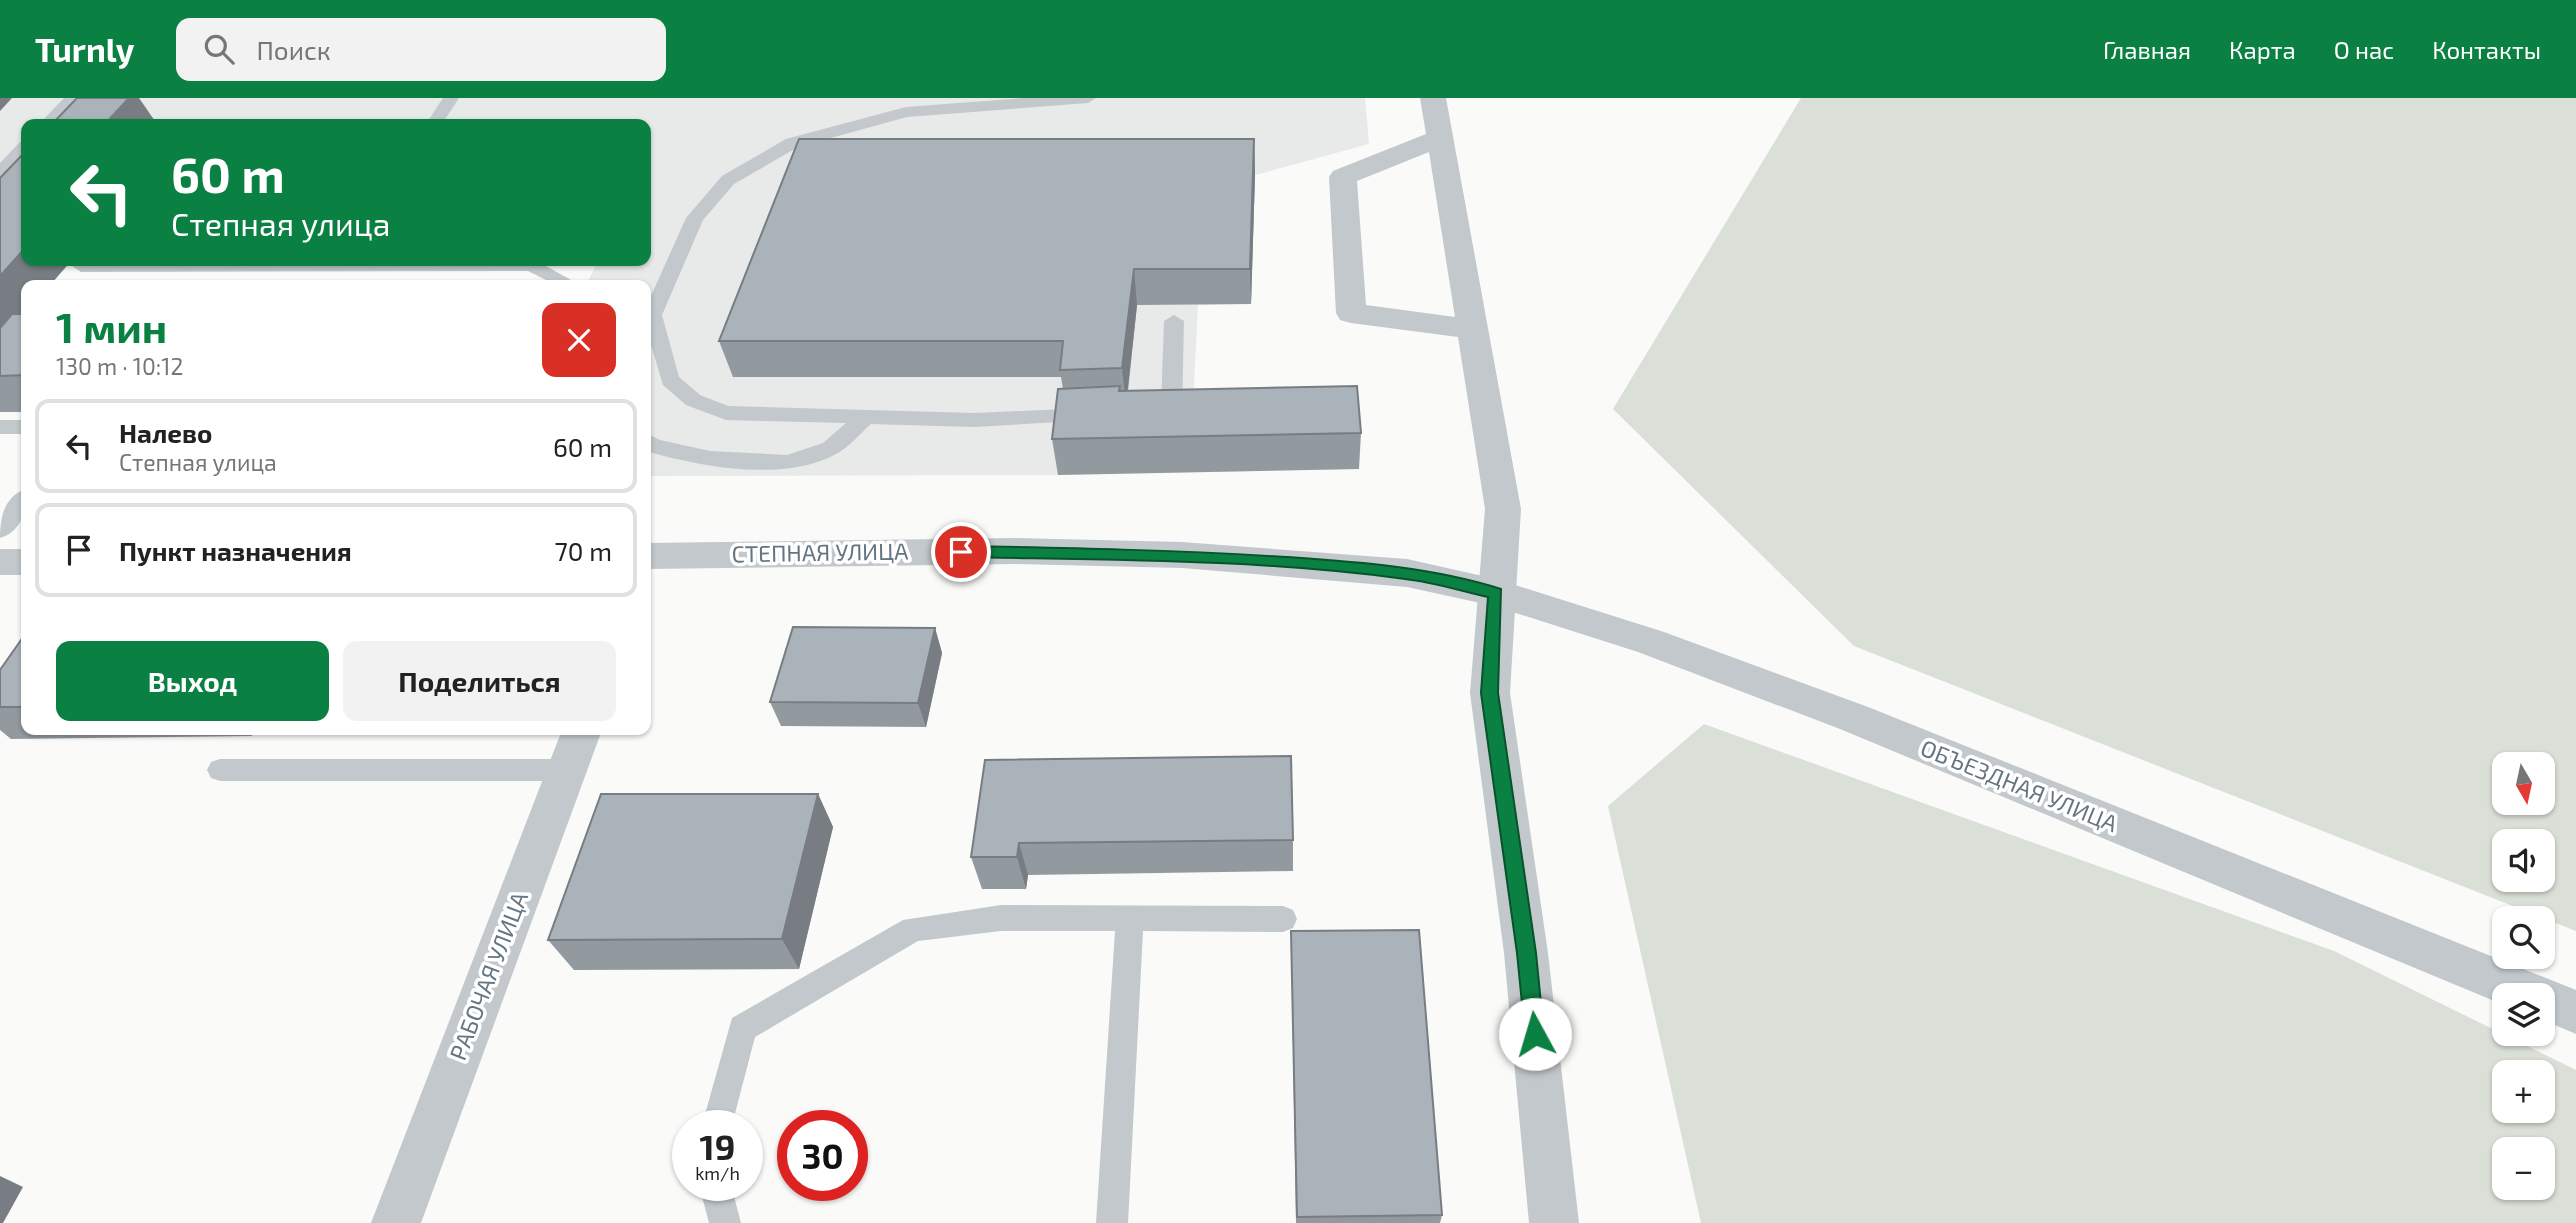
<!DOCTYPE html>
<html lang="ru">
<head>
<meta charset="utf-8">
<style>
  body { margin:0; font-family:"Exo 2",sans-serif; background:#f2f2f2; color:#222; height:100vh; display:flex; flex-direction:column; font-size:26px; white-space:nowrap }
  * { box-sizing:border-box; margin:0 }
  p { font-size:23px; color:#767676 }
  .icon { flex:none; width:38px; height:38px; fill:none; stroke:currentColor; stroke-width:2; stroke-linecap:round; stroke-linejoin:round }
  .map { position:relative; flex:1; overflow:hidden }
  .side { position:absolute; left:21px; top:182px; width:630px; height:455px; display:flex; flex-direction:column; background:#fff; border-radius:14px; box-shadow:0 2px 5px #0004 }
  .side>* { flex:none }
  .guide { position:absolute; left:21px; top:21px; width:630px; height:147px; border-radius:14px; box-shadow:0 2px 5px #0004; background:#0b8043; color:#fff; overflow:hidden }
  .needle { width:46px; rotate:171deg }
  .controls { position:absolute; left:2492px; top:654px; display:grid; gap:14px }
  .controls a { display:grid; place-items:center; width:63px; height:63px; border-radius:14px; background:#fff; box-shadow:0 2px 5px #0004; font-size:35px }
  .speed { position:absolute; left:672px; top:1012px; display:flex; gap:14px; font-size:35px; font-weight:700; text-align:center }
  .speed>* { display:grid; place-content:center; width:91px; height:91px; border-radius:50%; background:#fff; box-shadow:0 2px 5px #0004; line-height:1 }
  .speed small { font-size:18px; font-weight:400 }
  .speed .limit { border:10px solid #d22; background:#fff; color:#111 }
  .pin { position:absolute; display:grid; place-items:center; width:60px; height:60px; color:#fff; margin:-30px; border:4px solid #fff; border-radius:50%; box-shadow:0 2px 7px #0007 }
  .me { position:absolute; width:77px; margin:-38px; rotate:354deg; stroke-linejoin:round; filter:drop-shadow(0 0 5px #0008) }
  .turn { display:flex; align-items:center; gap:24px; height:147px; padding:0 35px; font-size:32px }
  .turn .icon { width:91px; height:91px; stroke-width:2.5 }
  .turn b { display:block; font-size:49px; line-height:60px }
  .round { display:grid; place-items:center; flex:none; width:74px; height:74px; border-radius:14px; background:#f2f2f2 }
  .headline { display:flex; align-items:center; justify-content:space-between; height:119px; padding:0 35px }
  h1 { font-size:42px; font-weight:700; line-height:52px; color:#0b8043 }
  .action { display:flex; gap:14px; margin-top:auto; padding:14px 35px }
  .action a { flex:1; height:80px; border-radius:14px; background:#0b8043; color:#fff; font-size:28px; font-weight:700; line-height:80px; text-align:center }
  .action a+a { background:#f2f2f2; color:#222 }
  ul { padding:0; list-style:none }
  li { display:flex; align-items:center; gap:21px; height:94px; margin:0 14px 10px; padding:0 21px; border:4px solid #e0e0e0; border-radius:14px }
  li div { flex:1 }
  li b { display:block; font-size:26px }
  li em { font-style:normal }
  header { display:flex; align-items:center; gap:42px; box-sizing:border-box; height:98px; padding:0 35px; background:#0b8043; color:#fff }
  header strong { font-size:33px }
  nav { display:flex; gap:38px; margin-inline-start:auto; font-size:24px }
  .search { width:490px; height:63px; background:#f2f2f2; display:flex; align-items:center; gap:18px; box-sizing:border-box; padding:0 24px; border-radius:14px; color:#767676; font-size:26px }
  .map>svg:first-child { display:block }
  .built { fill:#e8e9e9 }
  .green { fill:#dadfd7; fill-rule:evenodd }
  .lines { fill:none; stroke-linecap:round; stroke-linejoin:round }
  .service { fill:#c3c8cc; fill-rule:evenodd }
  .minor { fill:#c3c8cc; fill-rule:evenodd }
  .tertiary { fill:#c3c8cc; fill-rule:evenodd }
  .wall { fill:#929a9f }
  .shaded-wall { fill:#777d82 }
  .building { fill:#aab3b9; stroke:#777d82; stroke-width:2 }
  .route { fill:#0b8043; stroke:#07532c; stroke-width:2 }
  .labels { text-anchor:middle; stroke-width:7; stroke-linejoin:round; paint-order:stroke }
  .street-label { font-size:23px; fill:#657683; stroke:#fff }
</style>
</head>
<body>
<header>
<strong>Turnly</strong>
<div class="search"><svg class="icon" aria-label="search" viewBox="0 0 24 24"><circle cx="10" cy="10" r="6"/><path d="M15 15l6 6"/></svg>Поиск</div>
<nav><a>Главная</a><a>Карта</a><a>О нас</a><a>Контакты</a></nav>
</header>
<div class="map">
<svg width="2576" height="1125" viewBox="0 0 2576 1125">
  <rect width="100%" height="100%" fill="#fafaf8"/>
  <polygon class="built" points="0,0 1365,0 1369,46 1255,77 1251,206 1198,207 1192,327 1359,371 1058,377 646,378 646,187 586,187 598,163 646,163 646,26 26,26 26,126 0,136"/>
  <g class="green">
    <path d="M1801,0H2576V833L1854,548L1613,311ZM2504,667H2543V705H2504ZM2504,744H2543V782H2504Z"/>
    <path d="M1704,626L2334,853L2576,972V1125H1701L1608,708ZM2504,975H2543V1013H2504ZM2504,1052H2543V1090H2504Z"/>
  </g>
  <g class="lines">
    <g class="service">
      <polygon points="64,0 81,0 56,26 39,26"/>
      <polygon points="443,0 459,0 442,26 426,26"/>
      <path d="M1023,0H1096L1088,5L907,19L798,49L734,86L703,122L662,217L679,279L700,297L728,308L974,315L1087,310L1098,317L1094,322L974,329L871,326C861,335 850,348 838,355C786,385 701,369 646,353V335L660,342L710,353L787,357L823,345L846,325L726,322L686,307L663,287L646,230V209L686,120L722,78L786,41L906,9Z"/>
      <polygon points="26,43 26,58 6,79 0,80 0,65 20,44"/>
      <polygon points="537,163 580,187 556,187 528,173 81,174 72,168 79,163"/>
      <polygon points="1174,217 1184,223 1182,314 1178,319 1162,322 1151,315 1161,308 1164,223"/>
      <rect x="0" y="322" width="26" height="14"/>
      <path d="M26,391C27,411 22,434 0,440C0,420 4,398 26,391Z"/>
      <polygon points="220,661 566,661 575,664 579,672 575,680 566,683 220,683 211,680 207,672 211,664"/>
      <polygon points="1001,807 1283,808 1293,812 1297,821 1293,830 1283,834 1143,833 1128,1125 1096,1125 1115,833 1001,833 918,843 755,939 732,1027 702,1027 732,920 903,822"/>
      <polygon points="699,1087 731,1087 741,1125 709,1125"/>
    </g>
    <g class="minor">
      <path d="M1420,0H1446L1521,411L1510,595L1548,855L1579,1125H1529L1504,855L1470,595L1485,411L1458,239L1351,225L1340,222L1336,215L1329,79L1333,73L1426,36ZM1429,54L1455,219L1366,207L1357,83Z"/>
      <polygon points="562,632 602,632 421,1125 371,1125"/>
    </g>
    <g class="tertiary">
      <polygon points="1013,440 1182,444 1407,461 1496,481 1664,534 1868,609 2576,892 2576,936 2543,922 2543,898 2504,898 2504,907 1840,631 1638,554 1494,508 1407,489 1182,470 1013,466 646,471 646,445"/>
      <rect x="0" y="451" width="26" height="26"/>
    </g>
  </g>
  <g class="wall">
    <polygon points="1254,41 1255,77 1251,206 1137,207 1128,293 1361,335 1359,371 1058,377 1052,341 1063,291 1061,279 733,279 719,243"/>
    <polygon points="0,80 71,163 50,187 26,187 26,314 0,314"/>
    <polygon points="935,530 942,555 926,629 781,628 770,604"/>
    <polygon points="26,535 26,632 255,632 251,638 11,641 0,632 0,572"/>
    <polygon points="985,662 1293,742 1293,773 1028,777 1026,791 982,791 971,759"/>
    <polygon points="818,696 833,729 799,871 574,872 548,842"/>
    <polygon points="1291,833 1442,1117 1440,1125 1296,1125"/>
  </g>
  <g class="shaded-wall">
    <polygon points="0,0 12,0 0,13"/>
    <polygon points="129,0 139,0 157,26 105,26"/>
    <polygon points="1254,41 1255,77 1251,206 1250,171"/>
    <polygon points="26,149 26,163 71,163 50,187 26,187 26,215 0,246 0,178"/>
    <polygon points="1134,171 1137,207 1126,306 1122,270"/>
    <polygon points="935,530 942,555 926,629 918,605"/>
    <polygon points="245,632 255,632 251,638"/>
    <polygon points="818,696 833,729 799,871 782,841"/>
    <polygon points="1019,745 1028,777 1026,791 1017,759"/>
    <polygon points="0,1078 23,1089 3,1125 0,1125"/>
  </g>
  <g class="building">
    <polygon points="77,0 129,0 105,26 52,26"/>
    <polygon points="799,41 1254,41 1250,171 1134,171 1122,270 1060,272 1063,243 719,243"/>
    <polygon points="26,53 26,149 0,178 0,80"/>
    <polygon points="12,216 26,216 26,277 0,278 0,230"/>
    <polygon points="1120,288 1119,293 1357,288 1361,335 1052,341 1058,291"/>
    <polygon points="793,529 935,530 918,605 770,604"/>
    <polygon points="26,535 26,609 0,609 0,572"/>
    <polygon points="1291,658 1293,742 1019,745 1017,759 971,759 985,662"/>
    <polygon points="601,696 818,696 782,841 548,842"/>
    <polygon points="1419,832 1442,1117 1297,1119 1291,833"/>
  </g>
  <path class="route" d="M961,448C1069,450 1177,452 1286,459C1358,464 1432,469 1501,491L1498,595L1536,855L1544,936L1541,942L1535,945L1528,942L1525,936L1517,855L1481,595L1488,499C1461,493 1433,484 1405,481C1258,461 1109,462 961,459L953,454Z"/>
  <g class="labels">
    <g class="street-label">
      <text transform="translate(820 455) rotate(-1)" y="8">СТЕПНАЯ УЛИЦА</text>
      <text transform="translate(2019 688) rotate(22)" y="8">ОБЪЕЗДНАЯ УЛИЦА</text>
      <text transform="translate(489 878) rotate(-69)" y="8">РАБОЧАЯ УЛИЦА</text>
    </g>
  </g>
</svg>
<div class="controls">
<a><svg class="needle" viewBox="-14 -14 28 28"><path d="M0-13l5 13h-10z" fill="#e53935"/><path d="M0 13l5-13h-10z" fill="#767676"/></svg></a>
<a><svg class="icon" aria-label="sound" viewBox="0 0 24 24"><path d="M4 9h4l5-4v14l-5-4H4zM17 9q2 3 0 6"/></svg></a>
<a><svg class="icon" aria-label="search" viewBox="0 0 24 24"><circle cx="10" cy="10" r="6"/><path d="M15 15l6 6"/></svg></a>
<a><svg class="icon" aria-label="layers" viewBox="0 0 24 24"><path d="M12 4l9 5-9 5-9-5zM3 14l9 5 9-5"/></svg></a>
<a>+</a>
<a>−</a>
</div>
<div class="speed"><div>19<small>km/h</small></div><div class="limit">30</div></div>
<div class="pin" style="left:961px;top:454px;background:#d93025"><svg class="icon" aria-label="arrive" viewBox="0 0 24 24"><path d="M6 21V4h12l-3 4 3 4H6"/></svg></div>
<svg class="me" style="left:1535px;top:936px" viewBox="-20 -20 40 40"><circle r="19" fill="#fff"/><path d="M0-13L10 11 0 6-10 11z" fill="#0b8043"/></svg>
<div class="guide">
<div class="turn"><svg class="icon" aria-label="left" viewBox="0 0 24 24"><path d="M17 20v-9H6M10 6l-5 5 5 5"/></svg><div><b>60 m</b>Степная улица</div></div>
</div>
<section class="side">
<div class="headline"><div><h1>1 мин</h1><p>130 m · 10:12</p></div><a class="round" style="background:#d93025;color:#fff"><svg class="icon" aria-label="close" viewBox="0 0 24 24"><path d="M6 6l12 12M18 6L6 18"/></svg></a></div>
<ul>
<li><svg class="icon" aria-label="left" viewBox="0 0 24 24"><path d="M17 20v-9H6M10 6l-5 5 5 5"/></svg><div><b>Налево</b><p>Степная улица</p></div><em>60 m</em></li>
<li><svg class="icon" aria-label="arrive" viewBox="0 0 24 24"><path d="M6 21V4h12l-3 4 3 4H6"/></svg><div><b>Пункт назначения</b></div><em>70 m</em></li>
</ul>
<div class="action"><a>Выход</a><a>Поделиться</a></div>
</section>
</div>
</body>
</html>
